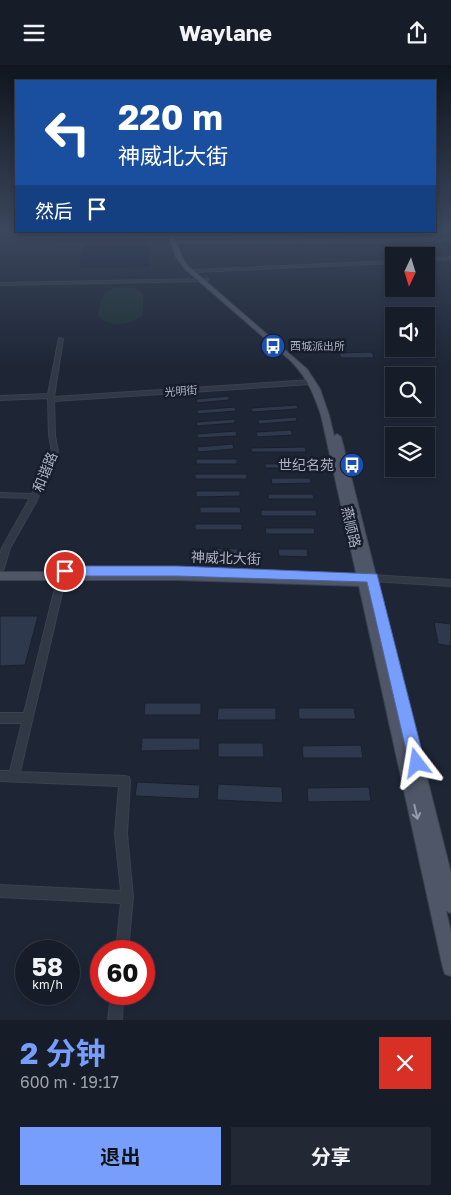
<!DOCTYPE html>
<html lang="zh">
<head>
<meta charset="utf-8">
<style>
  body { margin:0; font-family:"Golos Text","Noto Sans SC",sans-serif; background:#232934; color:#f1f3f6; height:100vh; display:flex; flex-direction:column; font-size:19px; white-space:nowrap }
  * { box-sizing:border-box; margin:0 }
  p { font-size:16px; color:#9ea1a8 }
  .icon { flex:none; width:28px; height:28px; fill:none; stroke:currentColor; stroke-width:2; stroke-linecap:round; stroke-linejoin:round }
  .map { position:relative; height:955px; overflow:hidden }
  .panel { display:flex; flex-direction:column; background:#161c28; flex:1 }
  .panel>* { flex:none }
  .banner { position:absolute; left:15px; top:15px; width:421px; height:152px; border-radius:0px; box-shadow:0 2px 8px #0003,0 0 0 1px #353a45; background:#1a4fa0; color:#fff; overflow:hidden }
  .needle { width:32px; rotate:184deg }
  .buttons { position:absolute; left:385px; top:182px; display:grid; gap:10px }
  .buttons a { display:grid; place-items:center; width:50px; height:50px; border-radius:0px; background:#161c28; box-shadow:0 2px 8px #0003,0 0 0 1px #353a45; font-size:25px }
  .speed { position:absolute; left:15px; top:875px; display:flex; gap:10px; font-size:25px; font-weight:700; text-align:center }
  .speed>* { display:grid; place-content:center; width:65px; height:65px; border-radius:50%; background:#161c28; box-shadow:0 2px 8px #0003,0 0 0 1px #353a45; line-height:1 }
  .speed small { font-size:12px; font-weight:400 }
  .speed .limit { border:8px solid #d22; background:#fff; color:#111 }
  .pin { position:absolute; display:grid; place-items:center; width:42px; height:42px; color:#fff; margin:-21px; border:2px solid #fff; border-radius:50%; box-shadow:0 1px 5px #0007 }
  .me { position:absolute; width:55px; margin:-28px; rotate:346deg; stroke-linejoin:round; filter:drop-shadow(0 0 4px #0008) }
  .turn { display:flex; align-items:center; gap:18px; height:105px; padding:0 20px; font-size:22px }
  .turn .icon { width:65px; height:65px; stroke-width:2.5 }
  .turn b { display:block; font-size:35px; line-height:42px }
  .then { display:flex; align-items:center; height:48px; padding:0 20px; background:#0003; gap:10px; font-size:19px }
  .round { display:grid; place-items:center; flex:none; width:52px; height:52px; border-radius:0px; background:#232934 }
  .overview { display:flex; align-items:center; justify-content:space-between; height:85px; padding:0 20px }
  h1 { font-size:30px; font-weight:700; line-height:38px; color:#779dfd }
  .primary-button { display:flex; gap:10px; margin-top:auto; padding:10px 20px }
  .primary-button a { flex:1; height:58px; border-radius:0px; background:#779dfd; color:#111; font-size:20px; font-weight:700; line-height:58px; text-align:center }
  .primary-button a+a { background:#232934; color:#f1f3f6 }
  header { display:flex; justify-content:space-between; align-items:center; height:65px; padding:0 20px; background:#161c28; font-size:22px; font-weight:700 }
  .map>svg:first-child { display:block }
  .green { fill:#203237 }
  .water { fill:#121c33 }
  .building { fill:#2f394d; stroke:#191f2d }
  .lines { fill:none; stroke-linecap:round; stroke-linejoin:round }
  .minor-casing { stroke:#3a4150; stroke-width:2 }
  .major-casing { stroke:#3a4150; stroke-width:2 }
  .minor { fill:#313846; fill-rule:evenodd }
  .major { fill:#4f5667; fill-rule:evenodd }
  .oneway { stroke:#939bad }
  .route { fill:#779dfd; stroke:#4d66a4 }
  .labels { text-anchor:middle; stroke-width:5; stroke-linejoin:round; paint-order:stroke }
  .far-poi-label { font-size:11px; fill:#aab2c4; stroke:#171d2b; text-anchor:start }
  .far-street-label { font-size:11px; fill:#aab2c4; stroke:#171d2b }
  .poi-label { font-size:14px; fill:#aab2c4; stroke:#171d2b; text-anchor:end }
  .street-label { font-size:14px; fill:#aab2c4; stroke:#171d2b }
</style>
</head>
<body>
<header><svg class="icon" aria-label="menu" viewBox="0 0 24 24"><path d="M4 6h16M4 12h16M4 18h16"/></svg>Waylane<svg class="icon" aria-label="share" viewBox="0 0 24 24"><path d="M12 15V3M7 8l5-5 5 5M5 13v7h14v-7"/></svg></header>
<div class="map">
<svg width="451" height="955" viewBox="0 0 451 955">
  <rect width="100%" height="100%" fill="#1e2636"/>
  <path class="green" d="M120,222L134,223L143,229V250C132,260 106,264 98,249C102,232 100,226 120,222Z"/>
  <polygon class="water" points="36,166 136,166 149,185 150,202 82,203 79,202 81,189 85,183 83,178 64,177 55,171 37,169"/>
  <g class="building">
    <polygon points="372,287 374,293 341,293 339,288"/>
    <polygon points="397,287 429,288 431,293 398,292"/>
    <polygon points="229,331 229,335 197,338 196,334"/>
    <polygon points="297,340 298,344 252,347 251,343"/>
    <polygon points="235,342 236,346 197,349 197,345"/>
    <polygon points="296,352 297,356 259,359 258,355"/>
    <polygon points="235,354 235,358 197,361 196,357"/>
    <polygon points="291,365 293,370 257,372 256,367"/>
    <polygon points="236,366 237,371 197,373 197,369"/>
    <polygon points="233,379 234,384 198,387 197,382"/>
    <polygon points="305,382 306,387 251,387 251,383"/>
    <rect x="196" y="394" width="41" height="5"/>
    <polygon points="308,398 308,403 265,403 265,399"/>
    <rect x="195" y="409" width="52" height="5"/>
    <polygon points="271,413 310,413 311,418 272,419"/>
    <polygon points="196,426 240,426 240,431 196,432"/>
    <polygon points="268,429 313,429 314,434 268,434"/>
    <polygon points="200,442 240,442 241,448 200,448"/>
    <polygon points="261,445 316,445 317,451 261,451"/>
    <rect x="195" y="459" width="47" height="6"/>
    <polygon points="265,463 314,463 315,469 266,469"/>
    <polygon points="211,483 244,484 244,490 211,490"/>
    <polygon points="278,484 307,484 308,492 279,491"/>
    <polygon points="0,551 38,551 25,600 0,601"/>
    <polygon points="434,557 451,559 451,581 438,579"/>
    <polygon points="145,638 201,638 201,650 144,650"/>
    <polygon points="218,643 276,643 276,655 217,655"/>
    <polygon points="298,643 354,643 356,654 299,654"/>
    <polygon points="142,673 200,673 200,685 141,686"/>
    <polygon points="218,678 263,678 264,692 218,692"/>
    <polygon points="361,680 363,693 303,693 302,681"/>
    <polygon points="137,717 200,720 199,734 135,731"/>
    <polygon points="218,719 282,722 283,738 217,735"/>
    <polygon points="369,722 371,736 308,737 307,723"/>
  </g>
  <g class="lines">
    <g class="minor-casing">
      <g id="minor">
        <polygon points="451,174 451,176 173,178 171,177 173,176"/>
        <polygon points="451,192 451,194 426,196 426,194"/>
        <polygon points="394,196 394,198 195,207 193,206 195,205"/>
        <polygon points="208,214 208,215 206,216 0,220 0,218"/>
        <polygon points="59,273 63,274 54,332 311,315 314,317 311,319 54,336 55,370 58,387 36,437 10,483 4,503 3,505 0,506 0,490 2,483 30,433 0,432 0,428 32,429 52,387 49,370 48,333 0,335 0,331 48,329"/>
        <polygon points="62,508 65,509 66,511 20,707 125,711 129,712 130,716 127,769 133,832 128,886 116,886 121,838 0,832 0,820 121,826 115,769 119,721 0,716 0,706 10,706 22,658 0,658 0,648 24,648 58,511 59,509"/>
        <polygon points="372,510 451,515 451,521 372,516 369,515 368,513 369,511"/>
        <polygon points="111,929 123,929 122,955 108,955"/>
      </g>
    </g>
    <g class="major-casing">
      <path id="major" d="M167,166H172L182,192L188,201L307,304L320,324L329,350L334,371L337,369L341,372L451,808V848L446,846L451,867V911L445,909L443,903L359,521L177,515H0V507H177L357,512L321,350C313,327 308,314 291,296L184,203L176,192Z"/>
    </g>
    <use href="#minor" class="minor"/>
    <use href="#major" class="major"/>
  </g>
  <defs><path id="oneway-shaft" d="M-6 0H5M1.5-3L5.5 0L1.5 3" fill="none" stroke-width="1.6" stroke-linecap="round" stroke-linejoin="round" transform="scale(1.25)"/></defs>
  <use class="oneway" href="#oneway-shaft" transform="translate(416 747) rotate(77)"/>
  <linearGradient id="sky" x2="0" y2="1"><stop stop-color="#10151e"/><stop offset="0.55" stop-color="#3b475d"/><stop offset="1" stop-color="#3b475d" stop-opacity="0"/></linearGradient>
  <rect width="451" height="300" fill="url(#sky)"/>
  <polygon class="route" points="65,501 177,501 377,509 425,698 422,704 417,706 411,704 409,698 367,517 177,511 65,511 61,509 59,506 61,503"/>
  <defs>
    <g id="bus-disc" transform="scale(1.25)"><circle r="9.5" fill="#1a4fb4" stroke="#171d2b"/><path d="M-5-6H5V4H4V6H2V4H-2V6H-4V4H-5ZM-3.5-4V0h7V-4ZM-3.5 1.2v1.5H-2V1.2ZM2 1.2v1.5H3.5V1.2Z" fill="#fff"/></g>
  </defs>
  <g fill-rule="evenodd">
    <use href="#bus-disc" x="273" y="281"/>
    <use href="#bus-disc" x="352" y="400"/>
  </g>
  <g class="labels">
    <g class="far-poi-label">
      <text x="290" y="285">西城派出所</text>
    </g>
    <g class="far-street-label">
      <text transform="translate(181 326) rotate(-4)" y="4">光明街</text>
    </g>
    <g class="poi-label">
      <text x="334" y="405">世纪名苑</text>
    </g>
    <g class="street-label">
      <text transform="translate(45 407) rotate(-68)" y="5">和谐路</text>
      <text transform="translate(351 462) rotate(77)" y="5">燕顺路</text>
      <text transform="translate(226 493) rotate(2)" y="5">神威北大街</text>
    </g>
  </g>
</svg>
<div class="buttons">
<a><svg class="needle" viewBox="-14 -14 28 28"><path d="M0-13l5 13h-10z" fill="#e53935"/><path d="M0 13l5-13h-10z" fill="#9ea1a8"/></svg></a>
<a><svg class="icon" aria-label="sound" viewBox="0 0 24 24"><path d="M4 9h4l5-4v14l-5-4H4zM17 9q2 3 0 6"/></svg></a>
<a><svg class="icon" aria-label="search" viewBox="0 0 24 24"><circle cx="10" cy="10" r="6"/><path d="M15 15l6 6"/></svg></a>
<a><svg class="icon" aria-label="layers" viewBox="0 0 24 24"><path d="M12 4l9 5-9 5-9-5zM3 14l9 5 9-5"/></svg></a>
</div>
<div class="speed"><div>58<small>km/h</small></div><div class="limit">60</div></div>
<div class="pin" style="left:65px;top:506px;background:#d93025"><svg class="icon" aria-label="arrive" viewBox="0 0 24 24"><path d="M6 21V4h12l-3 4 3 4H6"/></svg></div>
<svg class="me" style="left:417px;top:698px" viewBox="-20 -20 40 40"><path d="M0-17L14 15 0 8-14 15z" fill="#779dfd" stroke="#fff" stroke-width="4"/></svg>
<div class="banner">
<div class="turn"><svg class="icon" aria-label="left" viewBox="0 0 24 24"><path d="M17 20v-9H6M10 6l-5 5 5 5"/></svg><div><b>220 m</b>神威北大街</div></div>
<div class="then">然后<svg class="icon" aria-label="arrive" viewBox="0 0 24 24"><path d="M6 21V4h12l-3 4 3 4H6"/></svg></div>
</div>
</div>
<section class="panel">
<div class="overview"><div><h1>2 分钟</h1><p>600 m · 19:17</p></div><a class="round" style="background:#d93025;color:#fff"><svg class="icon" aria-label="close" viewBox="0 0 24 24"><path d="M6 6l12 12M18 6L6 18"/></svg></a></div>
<div class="primary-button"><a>退出</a><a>分享</a></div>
</section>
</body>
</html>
